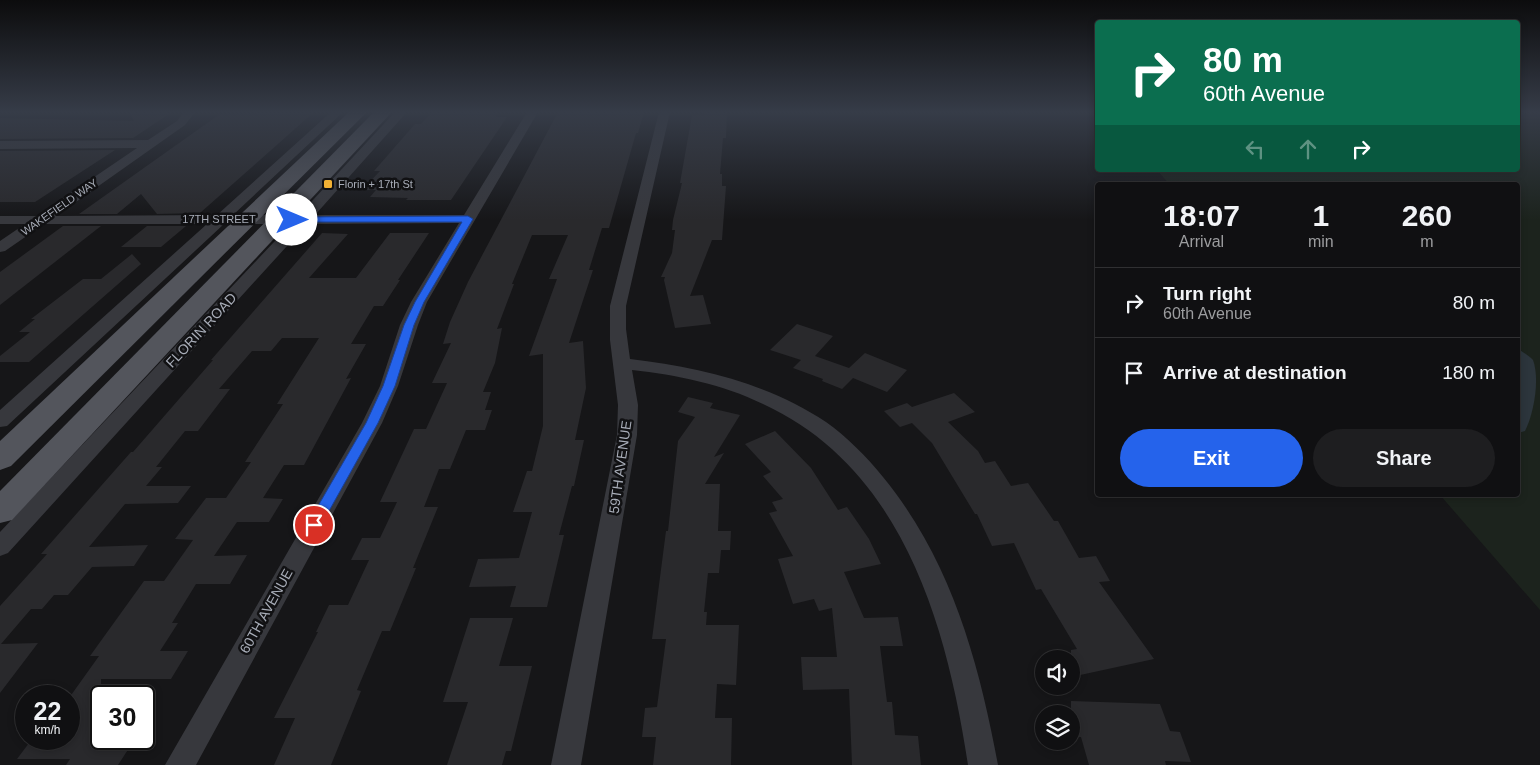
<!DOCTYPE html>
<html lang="en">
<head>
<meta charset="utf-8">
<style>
  body { margin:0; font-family:Helvetica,sans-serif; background:#1e1e20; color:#f1f3f6; height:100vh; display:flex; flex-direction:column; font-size:19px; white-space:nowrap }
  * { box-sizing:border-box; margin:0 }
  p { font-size:16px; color:#9c9d9f }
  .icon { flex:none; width:28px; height:28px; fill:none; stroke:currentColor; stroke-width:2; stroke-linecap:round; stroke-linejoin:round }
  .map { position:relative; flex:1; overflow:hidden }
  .sheet { position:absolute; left:1095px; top:182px; width:425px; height:315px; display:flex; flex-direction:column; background:#101012; border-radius:5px; box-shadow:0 2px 8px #0003,0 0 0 1px #303032 }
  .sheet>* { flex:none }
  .guide { position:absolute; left:1095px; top:20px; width:425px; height:152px; border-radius:5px; box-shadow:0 2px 8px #0003,0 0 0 1px #303032; background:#0b6e4f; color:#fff; overflow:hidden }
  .fabs { position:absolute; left:1035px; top:650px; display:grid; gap:10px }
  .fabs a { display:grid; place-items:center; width:45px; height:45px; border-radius:50%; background:#101012; box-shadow:0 2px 8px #0003,0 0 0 1px #303032; font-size:25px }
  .speed { position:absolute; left:15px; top:685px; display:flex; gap:10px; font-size:25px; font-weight:700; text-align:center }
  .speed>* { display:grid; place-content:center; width:65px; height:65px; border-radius:50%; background:#101012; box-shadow:0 2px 8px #0003,0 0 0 1px #303032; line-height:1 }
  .speed small { font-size:12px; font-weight:400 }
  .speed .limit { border:2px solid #111; border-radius:8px; background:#fff; color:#111 }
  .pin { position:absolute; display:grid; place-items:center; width:42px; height:42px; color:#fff; margin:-21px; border:2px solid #fff; border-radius:50%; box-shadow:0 1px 5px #0007 }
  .me { position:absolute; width:55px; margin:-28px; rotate:90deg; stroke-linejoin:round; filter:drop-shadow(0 0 4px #0008) }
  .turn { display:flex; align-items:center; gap:18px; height:105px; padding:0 25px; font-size:22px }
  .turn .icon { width:65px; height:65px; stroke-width:2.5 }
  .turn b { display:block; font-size:35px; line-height:42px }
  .lanes { display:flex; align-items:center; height:48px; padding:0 25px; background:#0003; justify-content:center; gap:25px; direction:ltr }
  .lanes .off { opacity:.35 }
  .eta { display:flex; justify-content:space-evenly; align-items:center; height:85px; text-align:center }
  .eta b { font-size:30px; font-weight:600; line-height:35px }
  .primary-button { display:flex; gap:10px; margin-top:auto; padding:10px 25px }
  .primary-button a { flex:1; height:58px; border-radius:30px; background:#2563eb; color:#fff; font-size:20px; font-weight:600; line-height:58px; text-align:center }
  .primary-button a+a { background:#1e1e20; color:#f1f3f6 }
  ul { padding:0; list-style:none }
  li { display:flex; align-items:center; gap:15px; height:70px; padding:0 25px; border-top:1px solid #303032 }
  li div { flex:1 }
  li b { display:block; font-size:19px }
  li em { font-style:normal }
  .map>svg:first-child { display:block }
  .green { fill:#1c231d }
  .water { fill:#2c353c }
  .building { fill:#29292c }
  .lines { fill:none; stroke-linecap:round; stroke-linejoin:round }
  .minor { fill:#37383d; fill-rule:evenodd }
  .primary { fill:#53555c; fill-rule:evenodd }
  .route { fill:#2563eb; stroke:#184099 }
  .poi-dot { fill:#f2b134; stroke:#111113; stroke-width:2 }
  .labels { text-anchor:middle; stroke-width:5; stroke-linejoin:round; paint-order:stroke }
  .far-poi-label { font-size:11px; fill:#a8adb8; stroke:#111113; text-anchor:start }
  .far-street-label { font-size:11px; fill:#a8adb8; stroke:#111113 }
  .street-label { font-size:14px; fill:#a8adb8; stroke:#111113 }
</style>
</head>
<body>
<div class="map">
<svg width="1540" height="765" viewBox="0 0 1540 765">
  <rect width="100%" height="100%" fill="#161618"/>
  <polygon class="green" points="1518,112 1540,112 1540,610 1440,495 1518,495 1518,185 1170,185 1157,170 1518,170"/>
  <path class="water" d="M1518,349C1523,352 1529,356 1533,360C1540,379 1534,413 1525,431L1518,433Z"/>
  <g class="building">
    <polygon points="129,112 172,112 133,138 0,139 0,118 134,121"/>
    <polygon points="314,112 200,213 157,214 141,194 117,214 79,214 220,114"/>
    <polygon points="432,112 498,112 496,117 507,117 451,200 406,200 408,198 370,197 376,190 362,190 380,171 374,171 415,124 421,124"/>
    <polygon points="558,112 644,112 638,133 636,133 609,228 602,228 589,270 593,270 569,343 583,341 586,388 575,440 584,440 574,486 572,486 559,535 564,535 547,607 510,607 516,586 469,587 478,559 519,558 532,512 513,512 527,471 532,471 543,426 543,354 529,356 557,279 549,279 568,235 532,235 512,284 514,284 497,329 502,328 495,363 483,392 491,392 485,410 492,410 485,430 466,430 450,469 439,469 424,507 438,507 413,568 416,568 390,631 382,631 357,690 361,691 331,765 274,765 295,718 274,718 318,632 316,632 329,605 348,605 369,560 351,560 362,538 380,538 397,502 380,502 414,429 426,429 447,383 432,383 451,343 443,344 450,322 468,282"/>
    <polygon points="704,112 727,112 726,138 723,138 720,174 722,174 722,186 726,186 722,240 712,240 690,296 703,295 711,324 675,328 664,280 665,277 661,277 672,253 675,230 672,230 673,220 682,183 680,183 692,115 704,115"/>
    <polygon points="115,150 35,202 0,202 0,151"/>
    <polygon points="63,226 101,226 0,305 0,272"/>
    <polygon points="147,226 186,226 161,247 121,247"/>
    <polygon points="322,233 348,234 309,278 356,278 390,233 429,233 398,280 400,280 383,306 374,306 351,344 366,344 346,379 351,378 304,465 284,465 263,498 283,499 269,522 237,522 214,556 247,555 230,584 196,584 172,623 178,623 160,651 188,651 171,679 101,679 101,739 135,739 118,765 66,765 70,759 17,759 32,739 69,739 69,698 99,656 90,656 144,581 164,581 193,540 175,539 206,498 226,498 251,462 245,462 283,404 277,404 319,338 282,338 271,351 252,351 219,389 230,389 198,431 185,431 156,467 162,467 146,486 191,486 178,503 125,504 89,547 148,545 134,566 92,567 68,595 54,595 42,609 31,609 1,644 38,643 0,693 0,606 47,554 41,554 131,452 133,452 213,360 211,360"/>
    <polygon points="132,254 141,264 29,362 0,362 0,356 30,332 19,332 35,319 31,319 83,279 101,279"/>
    <polygon points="797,324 833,336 815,356 849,368 865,353 907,370 887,392 853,378 842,389 822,381 823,379 793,368 801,360 770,350"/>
    <polygon points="954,393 975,412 948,422 978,451 985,463 995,461 1011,486 1028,483 1054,521 1058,521 1079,558 1096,556 1110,581 1099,582 1154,659 1071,677 1071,650 1077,649 1041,589 1036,590 1014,543 992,546 977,514 975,514 932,443 912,423 900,427 884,411 907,403 912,407"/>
    <polygon points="688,397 713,403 710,408 740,415 714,457 724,453 705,484 720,484 718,531 731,531 730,550 721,550 719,573 708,573 704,612 707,612 706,625 739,625 736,685 717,684 715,718 732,718 731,765 653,765 656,737 642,737 645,708 657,707 666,639 652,639 666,531 668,531 678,441 695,417 678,412"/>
    <polygon points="775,431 811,468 838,510 847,507 869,539 881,564 844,572 864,618 898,617 903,646 880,646 887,702 892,702 895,735 918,736 921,765 852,765 849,689 803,690 801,657 837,657 832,608 819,611 814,599 793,604 778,559 793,556 769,513 777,511 772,502 783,499 763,476 771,472 745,444"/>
    <polygon points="470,618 513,618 499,666 532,666 511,751 506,751 502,765 447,765 468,702 443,702"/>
    <polygon points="1071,701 1160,704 1170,731 1180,732 1191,762 1165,761 1166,765 1089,765 1081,737 1071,737"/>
  </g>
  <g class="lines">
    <g class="minor">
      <polygon points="184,112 195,112 185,125 56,216 217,215 331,112 343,112 233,215 299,215 395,112 407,112 315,215 464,215 527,112 538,112 427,302 418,325 398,386 382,423 196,765 165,765 362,423 380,386 400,325 411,302 459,223 307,224 8,553 0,556 0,532 291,224 224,224 7,426 0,427 0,410 207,224 44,224 5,251 0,252 0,241 25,224 0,224 0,216 37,216 137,148 0,149 0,141 148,140 177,121"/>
      <path d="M659,112H670L626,306V329L630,359C699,367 767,383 826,422C847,437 867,457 883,477C951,560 979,662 998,765H968C947,626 903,468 763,404C722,384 677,375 632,370L638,405L637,435L581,765H551L617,435L618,405L610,340V306Z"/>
    </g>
    <g class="primary">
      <polygon points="349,112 367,112 11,466 0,470 0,441"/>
      <polygon points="374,112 392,112 12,520 0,523 0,491"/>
    </g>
  </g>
  <linearGradient id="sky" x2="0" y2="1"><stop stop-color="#0c0c0d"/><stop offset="0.51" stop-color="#363c48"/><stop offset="1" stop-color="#363c48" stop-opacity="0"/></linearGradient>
  <rect width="1540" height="220" fill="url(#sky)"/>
  <polygon class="route" points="468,216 473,219 424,302 414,325 395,386 378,423 319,529 314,531 309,529 307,525 366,423 383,386 404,325 415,302 462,222 292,222 288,220 292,217"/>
  <rect class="poi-dot" x="323" y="179" width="10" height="10" rx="2.5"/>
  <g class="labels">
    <g class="far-poi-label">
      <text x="338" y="188">Florin + 17th St</text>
    </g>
    <g class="far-street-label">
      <text transform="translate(59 207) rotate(-35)" y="4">WAKEFIELD WAY</text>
      <text x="219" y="223">17TH STREET</text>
    </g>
    <g class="street-label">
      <text transform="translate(201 330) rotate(-47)" y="5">FLORIN ROAD</text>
      <text transform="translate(620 467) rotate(-82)" y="5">59TH AVENUE</text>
      <text transform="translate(266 611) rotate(-61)" y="5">60TH AVENUE</text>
    </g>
  </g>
</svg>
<div class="fabs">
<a><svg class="icon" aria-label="sound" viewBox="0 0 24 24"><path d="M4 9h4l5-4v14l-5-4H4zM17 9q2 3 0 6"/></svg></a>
<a><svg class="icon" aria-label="layers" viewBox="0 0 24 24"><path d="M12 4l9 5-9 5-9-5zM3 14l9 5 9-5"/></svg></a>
</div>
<div class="speed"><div>22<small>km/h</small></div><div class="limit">30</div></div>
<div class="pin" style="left:314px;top:525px;background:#d93025"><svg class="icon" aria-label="arrive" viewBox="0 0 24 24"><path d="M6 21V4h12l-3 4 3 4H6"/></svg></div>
<svg class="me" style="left:292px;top:220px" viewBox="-20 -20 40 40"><circle r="19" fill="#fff"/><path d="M0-13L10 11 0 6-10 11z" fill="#2563eb"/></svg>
<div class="guide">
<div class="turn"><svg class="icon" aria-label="right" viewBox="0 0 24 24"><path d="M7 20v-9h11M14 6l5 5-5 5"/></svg><div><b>80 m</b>60th Avenue</div></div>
<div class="lanes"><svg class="icon off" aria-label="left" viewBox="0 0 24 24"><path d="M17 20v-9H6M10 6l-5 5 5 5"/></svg><svg class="icon off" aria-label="ahead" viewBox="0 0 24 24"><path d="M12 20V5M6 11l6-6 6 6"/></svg><svg class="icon" aria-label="right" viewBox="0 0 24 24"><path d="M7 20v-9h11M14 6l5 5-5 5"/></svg></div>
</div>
<section class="sheet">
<div class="eta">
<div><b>18:07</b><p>Arrival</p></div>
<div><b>1</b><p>min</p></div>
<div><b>260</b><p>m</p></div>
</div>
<ul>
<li><svg class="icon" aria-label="right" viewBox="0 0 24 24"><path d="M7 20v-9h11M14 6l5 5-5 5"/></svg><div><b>Turn right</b><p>60th Avenue</p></div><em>80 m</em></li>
<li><svg class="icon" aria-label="arrive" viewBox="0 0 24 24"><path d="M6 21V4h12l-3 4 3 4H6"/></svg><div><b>Arrive at destination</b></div><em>180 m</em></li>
</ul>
<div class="primary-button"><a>Exit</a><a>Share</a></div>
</section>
</div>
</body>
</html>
